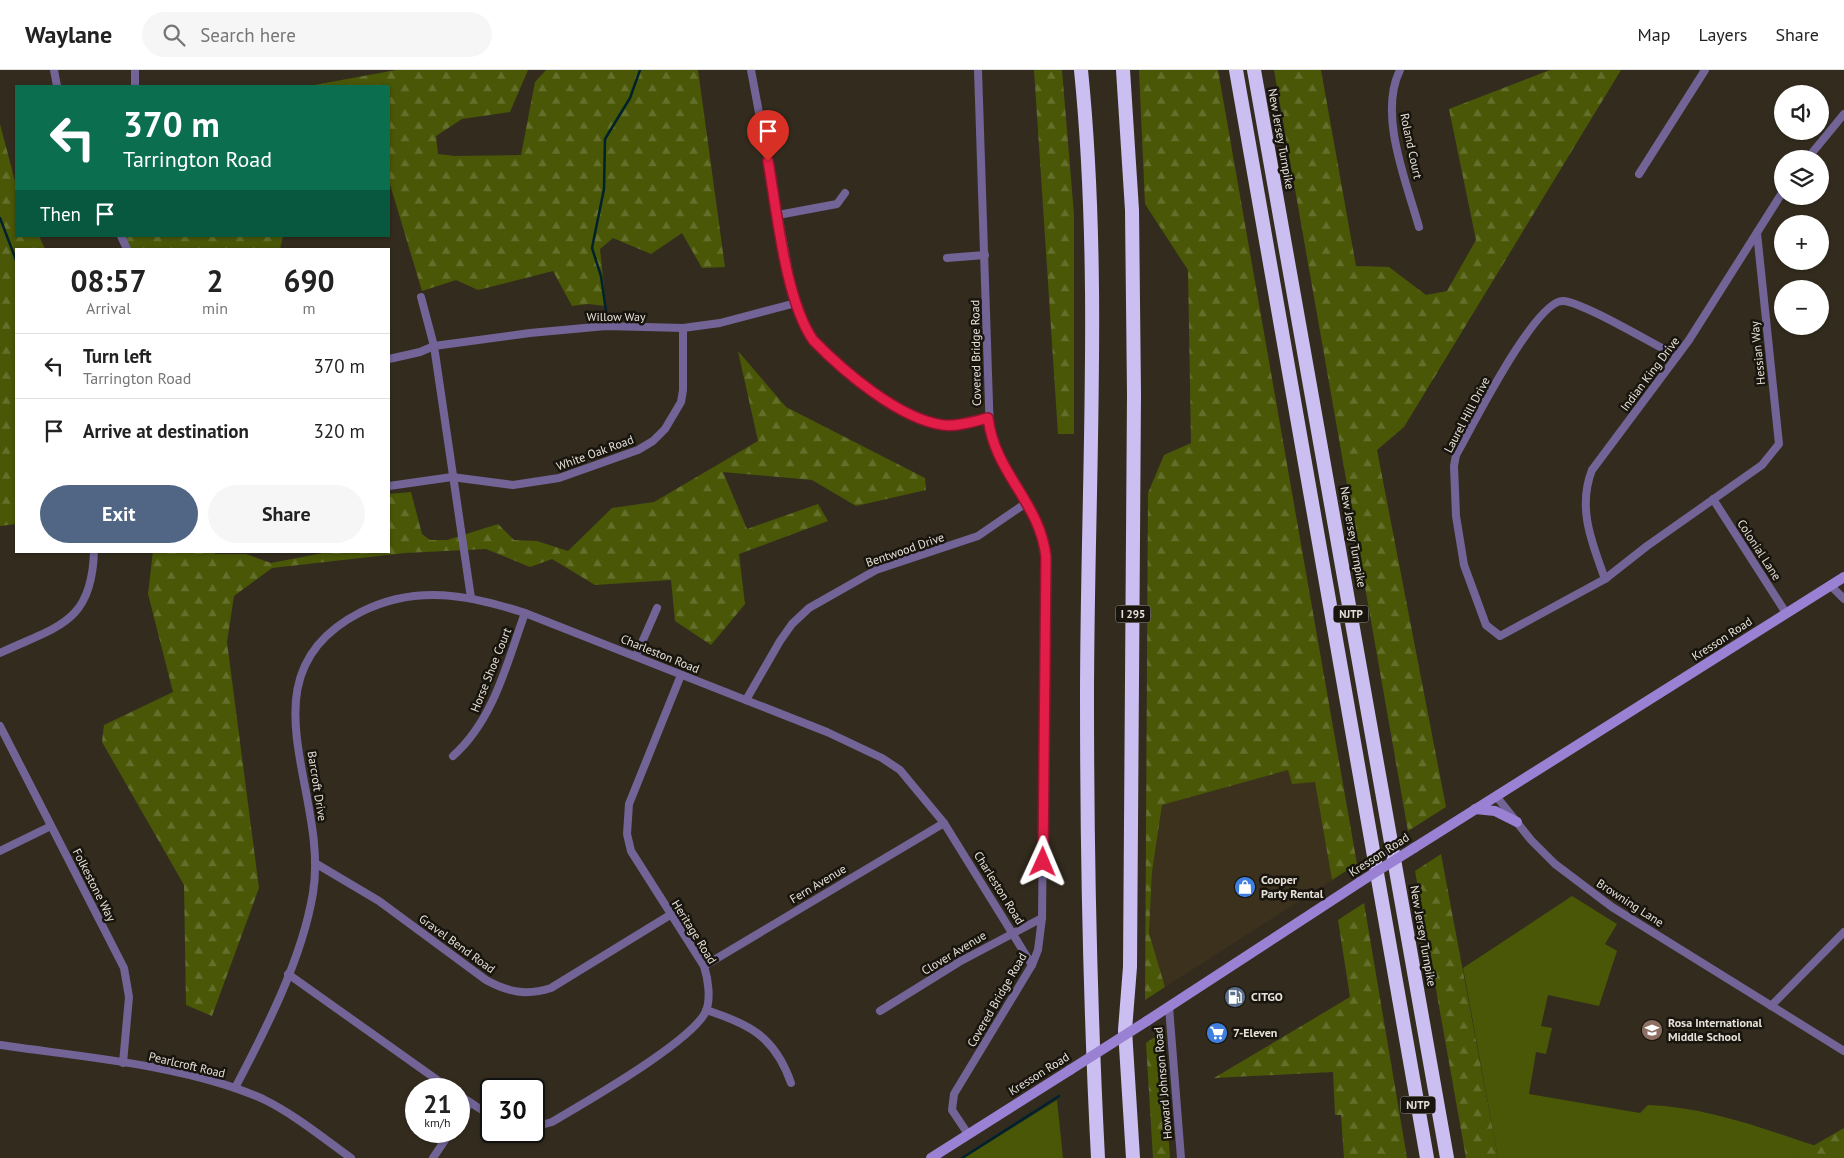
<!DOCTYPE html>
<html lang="en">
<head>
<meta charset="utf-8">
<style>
  body { margin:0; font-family:"PT Sans",sans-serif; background:#f6f6f6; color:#222; height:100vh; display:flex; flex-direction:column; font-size:19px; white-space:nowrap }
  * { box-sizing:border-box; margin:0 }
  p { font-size:16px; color:#767676 }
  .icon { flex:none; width:28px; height:28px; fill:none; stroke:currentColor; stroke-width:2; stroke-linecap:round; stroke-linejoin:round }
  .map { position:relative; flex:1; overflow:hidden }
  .drawer { position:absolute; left:15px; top:178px; width:375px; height:305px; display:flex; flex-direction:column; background:#fff; border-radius:0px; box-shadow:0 1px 4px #0004 }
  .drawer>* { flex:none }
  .banner { position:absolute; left:15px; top:15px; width:375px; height:152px; border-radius:0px; box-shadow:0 1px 4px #0004; background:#0b6e4f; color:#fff; overflow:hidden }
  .fabs { position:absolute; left:1774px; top:15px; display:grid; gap:10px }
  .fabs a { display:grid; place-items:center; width:55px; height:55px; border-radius:50%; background:#fff; box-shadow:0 1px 4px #0004; font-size:25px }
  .speed { position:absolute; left:405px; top:1008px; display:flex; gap:10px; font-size:25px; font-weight:700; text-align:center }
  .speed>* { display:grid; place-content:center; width:65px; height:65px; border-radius:50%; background:#fff; box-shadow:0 1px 4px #0004; line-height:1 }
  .speed small { font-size:12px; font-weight:400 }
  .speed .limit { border:2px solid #111; border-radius:8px; background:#fff; color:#111 }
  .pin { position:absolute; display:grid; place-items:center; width:42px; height:42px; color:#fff; margin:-51px -21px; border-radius:50% 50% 50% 0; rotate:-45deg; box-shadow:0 0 5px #0007 }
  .pin .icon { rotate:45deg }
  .me { position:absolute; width:55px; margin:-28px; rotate:1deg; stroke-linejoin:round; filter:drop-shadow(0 0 4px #0008) }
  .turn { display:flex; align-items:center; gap:18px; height:105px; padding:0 25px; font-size:22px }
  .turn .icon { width:65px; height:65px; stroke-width:2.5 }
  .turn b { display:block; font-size:35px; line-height:42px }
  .then { display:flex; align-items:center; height:48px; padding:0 25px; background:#0003; gap:10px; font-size:19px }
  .eta { display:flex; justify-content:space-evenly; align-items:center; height:85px; text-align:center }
  .eta b { font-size:30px; font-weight:800; line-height:35px }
  .button { display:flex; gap:10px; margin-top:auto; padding:10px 25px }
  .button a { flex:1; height:58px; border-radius:30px; background:#506684; color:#fff; font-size:20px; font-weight:800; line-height:58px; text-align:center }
  .button a+a { background:#f6f6f6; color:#222 }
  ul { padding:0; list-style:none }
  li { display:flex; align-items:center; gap:15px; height:65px; padding:0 25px; border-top:1px solid #e0e0e0 }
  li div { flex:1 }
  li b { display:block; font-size:19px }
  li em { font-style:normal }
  header { display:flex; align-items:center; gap:30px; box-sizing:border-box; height:70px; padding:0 25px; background:#fff; border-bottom:1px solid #e0e0e0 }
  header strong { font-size:24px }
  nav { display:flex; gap:28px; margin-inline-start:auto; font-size:18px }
  .search { width:350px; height:45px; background:#f6f6f6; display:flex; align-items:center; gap:12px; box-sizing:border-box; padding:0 18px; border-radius:28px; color:#767676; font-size:19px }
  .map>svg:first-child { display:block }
  .built { fill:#3c311d }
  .green { fill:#495707 }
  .forest { fill:url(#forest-firs) }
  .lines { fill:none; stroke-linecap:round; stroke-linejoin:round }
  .stream { stroke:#00212e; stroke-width:2.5 }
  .street { stroke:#726497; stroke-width:8 }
  .secondary { stroke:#9a81d3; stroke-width:10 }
  .highway { stroke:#cbbef1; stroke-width:14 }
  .secondary-bridge { stroke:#9a81d3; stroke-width:10 }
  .route-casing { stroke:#92132f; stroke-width:12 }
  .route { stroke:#e11d48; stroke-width:9 }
  .labels { text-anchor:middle; stroke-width:5; stroke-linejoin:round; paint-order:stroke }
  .shield { fill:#18150e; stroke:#a8a49b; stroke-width:1 }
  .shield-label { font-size:11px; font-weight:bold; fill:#e6e1d8 }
  .street-label { font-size:12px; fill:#e6e1d8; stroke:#18150e }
  .poi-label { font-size:12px; font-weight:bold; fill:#e6e1d8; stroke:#18150e; text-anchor:start }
</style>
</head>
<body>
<header>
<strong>Waylane</strong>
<div class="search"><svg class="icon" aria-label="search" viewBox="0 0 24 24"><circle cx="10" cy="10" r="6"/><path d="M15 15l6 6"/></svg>Search here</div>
<nav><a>Map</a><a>Layers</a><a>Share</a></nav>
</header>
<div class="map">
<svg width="1844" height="1088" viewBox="0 0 1844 1088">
  <defs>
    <pattern id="forest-firs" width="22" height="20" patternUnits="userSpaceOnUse" patternTransform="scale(1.25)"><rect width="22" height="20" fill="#495707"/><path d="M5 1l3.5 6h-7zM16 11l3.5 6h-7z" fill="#636f2a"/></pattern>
  </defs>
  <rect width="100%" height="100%" fill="#332c1e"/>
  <polygon class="built" points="1288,700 1315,711 1332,810 1165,917 1149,863 1152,802 1162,735"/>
  <g class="green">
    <path d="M1572,826L1617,854L1605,874L1617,881L1599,936L1548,925L1541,956L1552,958L1546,984L1536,982L1529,1024L1640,1043L1648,1035C1706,1037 1762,1058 1816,1076L1792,1088H1498L1463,898Z"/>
    <polygon points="1057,1030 1063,1088 964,1088"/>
  </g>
  <g class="forest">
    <polygon points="396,0 528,0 510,42 462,49 436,66 438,84 455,86 521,85 535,12 546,0 698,0 725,197 702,198 682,163 651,184 613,168 600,179 606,236 588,234 572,236 553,201 478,220 456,210 422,221 389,111 389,16 309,16"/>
    <polygon points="1034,0 1062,0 1074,145 1074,364 1058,364"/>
    <polygon points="1139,0 1218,0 1357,794 1332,810 1315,712 1292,714 1288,700 1162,735 1152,802 1149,863 1165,917 1145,930 1148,423 1164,385 1191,373 1188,200 1145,134"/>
    <polygon points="1274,0 1321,0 1356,196 1389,197 1426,225 1447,221 1476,170 1449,39 1550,0 1621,0 1404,357 1377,380 1446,737 1408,761"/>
    <polygon points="0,54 16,115 16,166 39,166 45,179 16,179 16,454 0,456"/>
    <polygon points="123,166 283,166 280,179 124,179"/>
    <polygon points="738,281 786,337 925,408 926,420 856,436 812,410 723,402 747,459 818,434 828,451 739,484 745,534 711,575 675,551 671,510 595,515 552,489 530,497 486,479 405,483 272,498 234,526 227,572 259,818 212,946 186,935 184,815 102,672 104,655 173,622 148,524 153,481 215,481 215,484 246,484 271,493 333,481 389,481 389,424 411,422 422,464 430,470 447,470 498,454 514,470 537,471 568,481 612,438 654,432 758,371"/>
    <polygon points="1441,784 1498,1088 1466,1088 1415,801"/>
    <polygon points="1364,833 1407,1088 1344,1088 1341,1045 1335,1045 1333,1002 1214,1008 1350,927 1338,850"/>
    <polygon points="1161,963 1170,1088 1153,1088 1146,973"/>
    <polygon points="1844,1058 1844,1088 1792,1088"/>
  </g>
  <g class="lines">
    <g class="stream">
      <polyline points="0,148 16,190"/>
      <polyline points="606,241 601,206 592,178 604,119 605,69 630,28 640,0"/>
      <polyline points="962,1088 1059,1026"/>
    </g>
    <g class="street">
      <polyline points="54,0 57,16"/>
      <path d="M751,0L789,203C793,222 796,241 805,258C822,290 908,351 943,356C957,357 975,351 989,348"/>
      <path d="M1400,0C1378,44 1406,111 1419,157"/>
      <polyline points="135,16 135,0"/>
      <polyline points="1807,89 1844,44"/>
      <polyline points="1639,104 1705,0"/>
      <polyline points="778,145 837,134 845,123"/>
      <polyline points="121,166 127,179"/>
      <polyline points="947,188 985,185"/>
      <polyline points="421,227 434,276 471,528"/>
      <path d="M1677,286C1654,275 1583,232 1563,231C1535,230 1471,359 1456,385L1454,396L1456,446L1464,495L1486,555L1500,566L1605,509L1647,476L1762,395L1779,374L1757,163"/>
      <polyline points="389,289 420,282 434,276 530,263 606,256 683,258 720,253 796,233"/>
      <polyline points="389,416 452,407 513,415 559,408 638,380 653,371 665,359 681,332 683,320 683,258"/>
      <polyline points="1713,429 1786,543"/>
      <path d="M1605,509C1592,473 1577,438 1592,400L1689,270L1782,123"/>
      <polyline points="1830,515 1844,529"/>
      <path d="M0,583C57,556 92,554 94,481"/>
      <polyline points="636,586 657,538"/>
      <polyline points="746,630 780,571 792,554 809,538 876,500 978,466 1026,433"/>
      <polyline points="0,656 124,898 129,927 123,993"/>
      <path d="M453,686C494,650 507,592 525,543"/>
      <polyline points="1496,726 1531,770 1555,794 1612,837 1844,981"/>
      <polyline points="0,781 51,756"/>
      <path d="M315,793L379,831L486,910C508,922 526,926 551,918L670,845"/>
      <polyline points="704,896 944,753"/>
      <polyline points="288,904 450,1019"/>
      <polyline points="1771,936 1844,862"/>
      <polyline points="1169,937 1181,1088"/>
      <path d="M706,940C750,954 775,967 791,1013"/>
      <polyline points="880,941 959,892 1042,848"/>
      <path d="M0,975C82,987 187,995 263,1029C294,1044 323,1068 351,1088"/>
      <path d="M235,1018C266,959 302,889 313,823C330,722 237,605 361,542C416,514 470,525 525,543L827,662L882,688L900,700L944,753L1032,895"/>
      <polyline points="459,1025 491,1046"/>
      <polyline points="459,1049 470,1033"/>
      <path d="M534,1057L552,1052C584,1033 693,971 706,941C711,928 708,909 704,896L631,781L627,764L629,734L681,605"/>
      <path d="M968,1064L952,1040L954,1024L1032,895L1038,880L1042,848L1046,487C1041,440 1003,409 990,364L978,0"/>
      <polyline points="433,1088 451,1061"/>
    </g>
    <g class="secondary">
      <polyline points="1475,739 1495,741 1517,752"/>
      <polyline points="1414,778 1844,507"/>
      <polyline points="1147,951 1360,812"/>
      <polyline points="931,1088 1070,1000"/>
    </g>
    <g class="highway">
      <path d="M1081,0C1102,209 1087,419 1087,629C1087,782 1090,935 1098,1088"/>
      <polyline points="1123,0 1132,140 1134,324 1130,897 1125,960 1133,1088"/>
      <polyline points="1236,0 1427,1088"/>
      <polyline points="1254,0 1447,1088"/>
    </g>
    <g class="secondary-bridge">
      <polyline points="1360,812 1414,778"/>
      <polyline points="1070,1000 1147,951"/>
    </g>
  </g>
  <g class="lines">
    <g class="route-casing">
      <path id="route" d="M768,91C777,141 785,229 813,270C843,301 899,349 943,355C957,357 975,351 988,348C995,404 1040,432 1046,487L1043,792"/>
    </g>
    <use href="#route" class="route"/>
  </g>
  <defs>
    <g id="shop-disc" transform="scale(1.125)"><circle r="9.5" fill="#3f7fe0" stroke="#18150e"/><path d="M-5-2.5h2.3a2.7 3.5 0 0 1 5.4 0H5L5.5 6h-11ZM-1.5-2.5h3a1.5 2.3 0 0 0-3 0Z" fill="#fff"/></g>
    <g id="fuel-disc" transform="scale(1.125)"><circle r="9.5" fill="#5c6f8a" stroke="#18150e"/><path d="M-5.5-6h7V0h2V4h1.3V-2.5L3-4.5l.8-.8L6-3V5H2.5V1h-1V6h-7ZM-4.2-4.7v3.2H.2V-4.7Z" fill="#fff"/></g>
    <g id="school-disc" transform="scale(1.125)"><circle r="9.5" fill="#8d6e63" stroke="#18150e"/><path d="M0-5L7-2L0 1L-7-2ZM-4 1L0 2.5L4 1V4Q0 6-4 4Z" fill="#fff"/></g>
    <g id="supermarket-disc" transform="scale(1.125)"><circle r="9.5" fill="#3f7fe0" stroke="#18150e"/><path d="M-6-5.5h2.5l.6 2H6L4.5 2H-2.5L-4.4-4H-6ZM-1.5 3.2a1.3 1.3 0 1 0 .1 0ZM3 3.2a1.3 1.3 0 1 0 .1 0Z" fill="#fff"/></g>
  </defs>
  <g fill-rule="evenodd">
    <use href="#shop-disc" x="1245" y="817"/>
    <use href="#fuel-disc" x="1235" y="927"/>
    <use href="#school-disc" x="1652" y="960"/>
    <use href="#supermarket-disc" x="1217" y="963"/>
  </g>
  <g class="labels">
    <g class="shield">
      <rect x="1115.5" y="535.5" width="35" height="17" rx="4"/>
      <rect x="1333.5" y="535.5" width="35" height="17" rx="4"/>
      <rect x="1400.5" y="1026.5" width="35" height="17" rx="4"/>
    </g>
    <g class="shield-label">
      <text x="1133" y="548">I 295</text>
      <text x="1351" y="548">NJTP</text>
      <text x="1418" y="1039">NJTP</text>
    </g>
    <g class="street-label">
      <text transform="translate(1281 69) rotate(80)" y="4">New Jersey Turnpike</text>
      <text transform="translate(1411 76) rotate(78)" y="4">Roland Court</text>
      <text x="616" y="251">Willow Way</text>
      <text transform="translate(976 283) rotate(-91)" y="4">Covered Bridge Road</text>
      <text transform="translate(1758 283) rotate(-96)" y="4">Hessian Way</text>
      <text transform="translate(1650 304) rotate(-53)" y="4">Indian King Drive</text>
      <text transform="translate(1467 345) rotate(-62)" y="4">Laurel Hill Drive</text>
      <text transform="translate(595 383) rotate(-20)" y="4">White Oak Road</text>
      <text transform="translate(1353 467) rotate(80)" y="4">New Jersey Turnpike</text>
      <text transform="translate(905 480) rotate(-19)" y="4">Bentwood Drive</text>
      <text transform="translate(1759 480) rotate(57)" y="4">Colonial Lane</text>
      <text transform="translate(1722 569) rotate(-33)" y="4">Kresson Road</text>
      <text transform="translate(660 584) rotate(22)" y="4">Charleston Road</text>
      <text transform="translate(491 600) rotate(-68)" y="4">Horse Shoe Court</text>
      <text transform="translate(317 716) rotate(81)" y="4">Barcroft Drive</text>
      <text transform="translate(1379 785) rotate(-33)" y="4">Kresson Road</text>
      <text transform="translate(818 814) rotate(-31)" y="4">Fern Avenue</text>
      <text transform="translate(94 815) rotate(63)" y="4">Folkestone Way</text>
      <text transform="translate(999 818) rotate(58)" y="4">Charleston Road</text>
      <text transform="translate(1630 833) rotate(33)" y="4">Browning Lane</text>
      <text transform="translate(694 862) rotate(58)" y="4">Heritage Road</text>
      <text transform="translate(1423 866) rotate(80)" y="4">New Jersey Turnpike</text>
      <text transform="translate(457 874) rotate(36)" y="4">Gravel Bend Road</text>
      <text transform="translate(954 883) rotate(-31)" y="4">Clover Avenue</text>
      <text transform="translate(997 930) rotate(-60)" y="4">Covered Bridge Road</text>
      <text transform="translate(187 995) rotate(13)" y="4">Pearlcroft Road</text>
      <text transform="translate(1039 1004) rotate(-32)" y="4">Kresson Road</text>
      <text transform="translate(1163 1013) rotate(-95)" y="4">Howard Johnson Road</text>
    </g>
    <g class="poi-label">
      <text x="1261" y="814">Cooper<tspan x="1261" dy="14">Party Rental</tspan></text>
      <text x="1251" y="931">CITGO</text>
      <text x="1668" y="957">Rosa International<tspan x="1668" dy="14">Middle School</tspan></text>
      <text x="1233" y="967">7-Eleven</text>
    </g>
  </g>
</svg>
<div class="fabs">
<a><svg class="icon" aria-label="sound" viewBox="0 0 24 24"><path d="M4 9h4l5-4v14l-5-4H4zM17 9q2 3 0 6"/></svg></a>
<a><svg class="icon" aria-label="layers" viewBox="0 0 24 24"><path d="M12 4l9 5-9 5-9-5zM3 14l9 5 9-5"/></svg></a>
<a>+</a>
<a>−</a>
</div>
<div class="speed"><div>21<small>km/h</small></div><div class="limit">30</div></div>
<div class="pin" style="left:768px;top:91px;background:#d93025"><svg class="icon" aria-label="arrive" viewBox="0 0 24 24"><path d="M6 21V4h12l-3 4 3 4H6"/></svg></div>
<svg class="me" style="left:1043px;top:792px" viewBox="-20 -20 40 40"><path d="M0-17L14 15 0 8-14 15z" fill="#e11d48" stroke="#fff" stroke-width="4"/></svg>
<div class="banner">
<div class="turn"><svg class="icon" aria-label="left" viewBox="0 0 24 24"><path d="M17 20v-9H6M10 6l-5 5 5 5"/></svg><div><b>370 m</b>Tarrington Road</div></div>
<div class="then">Then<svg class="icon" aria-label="arrive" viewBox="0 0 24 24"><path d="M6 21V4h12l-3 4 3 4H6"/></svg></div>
</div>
<section class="drawer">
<div class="eta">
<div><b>08:57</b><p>Arrival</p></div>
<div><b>2</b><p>min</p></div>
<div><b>690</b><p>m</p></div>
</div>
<ul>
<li><svg class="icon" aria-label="left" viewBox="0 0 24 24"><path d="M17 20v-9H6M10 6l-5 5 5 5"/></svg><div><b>Turn left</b><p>Tarrington Road</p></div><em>370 m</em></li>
<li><svg class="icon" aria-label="arrive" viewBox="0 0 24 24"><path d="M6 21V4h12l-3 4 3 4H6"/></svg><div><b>Arrive at destination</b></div><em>320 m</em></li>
</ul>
<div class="button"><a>Exit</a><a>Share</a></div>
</section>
</div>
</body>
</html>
